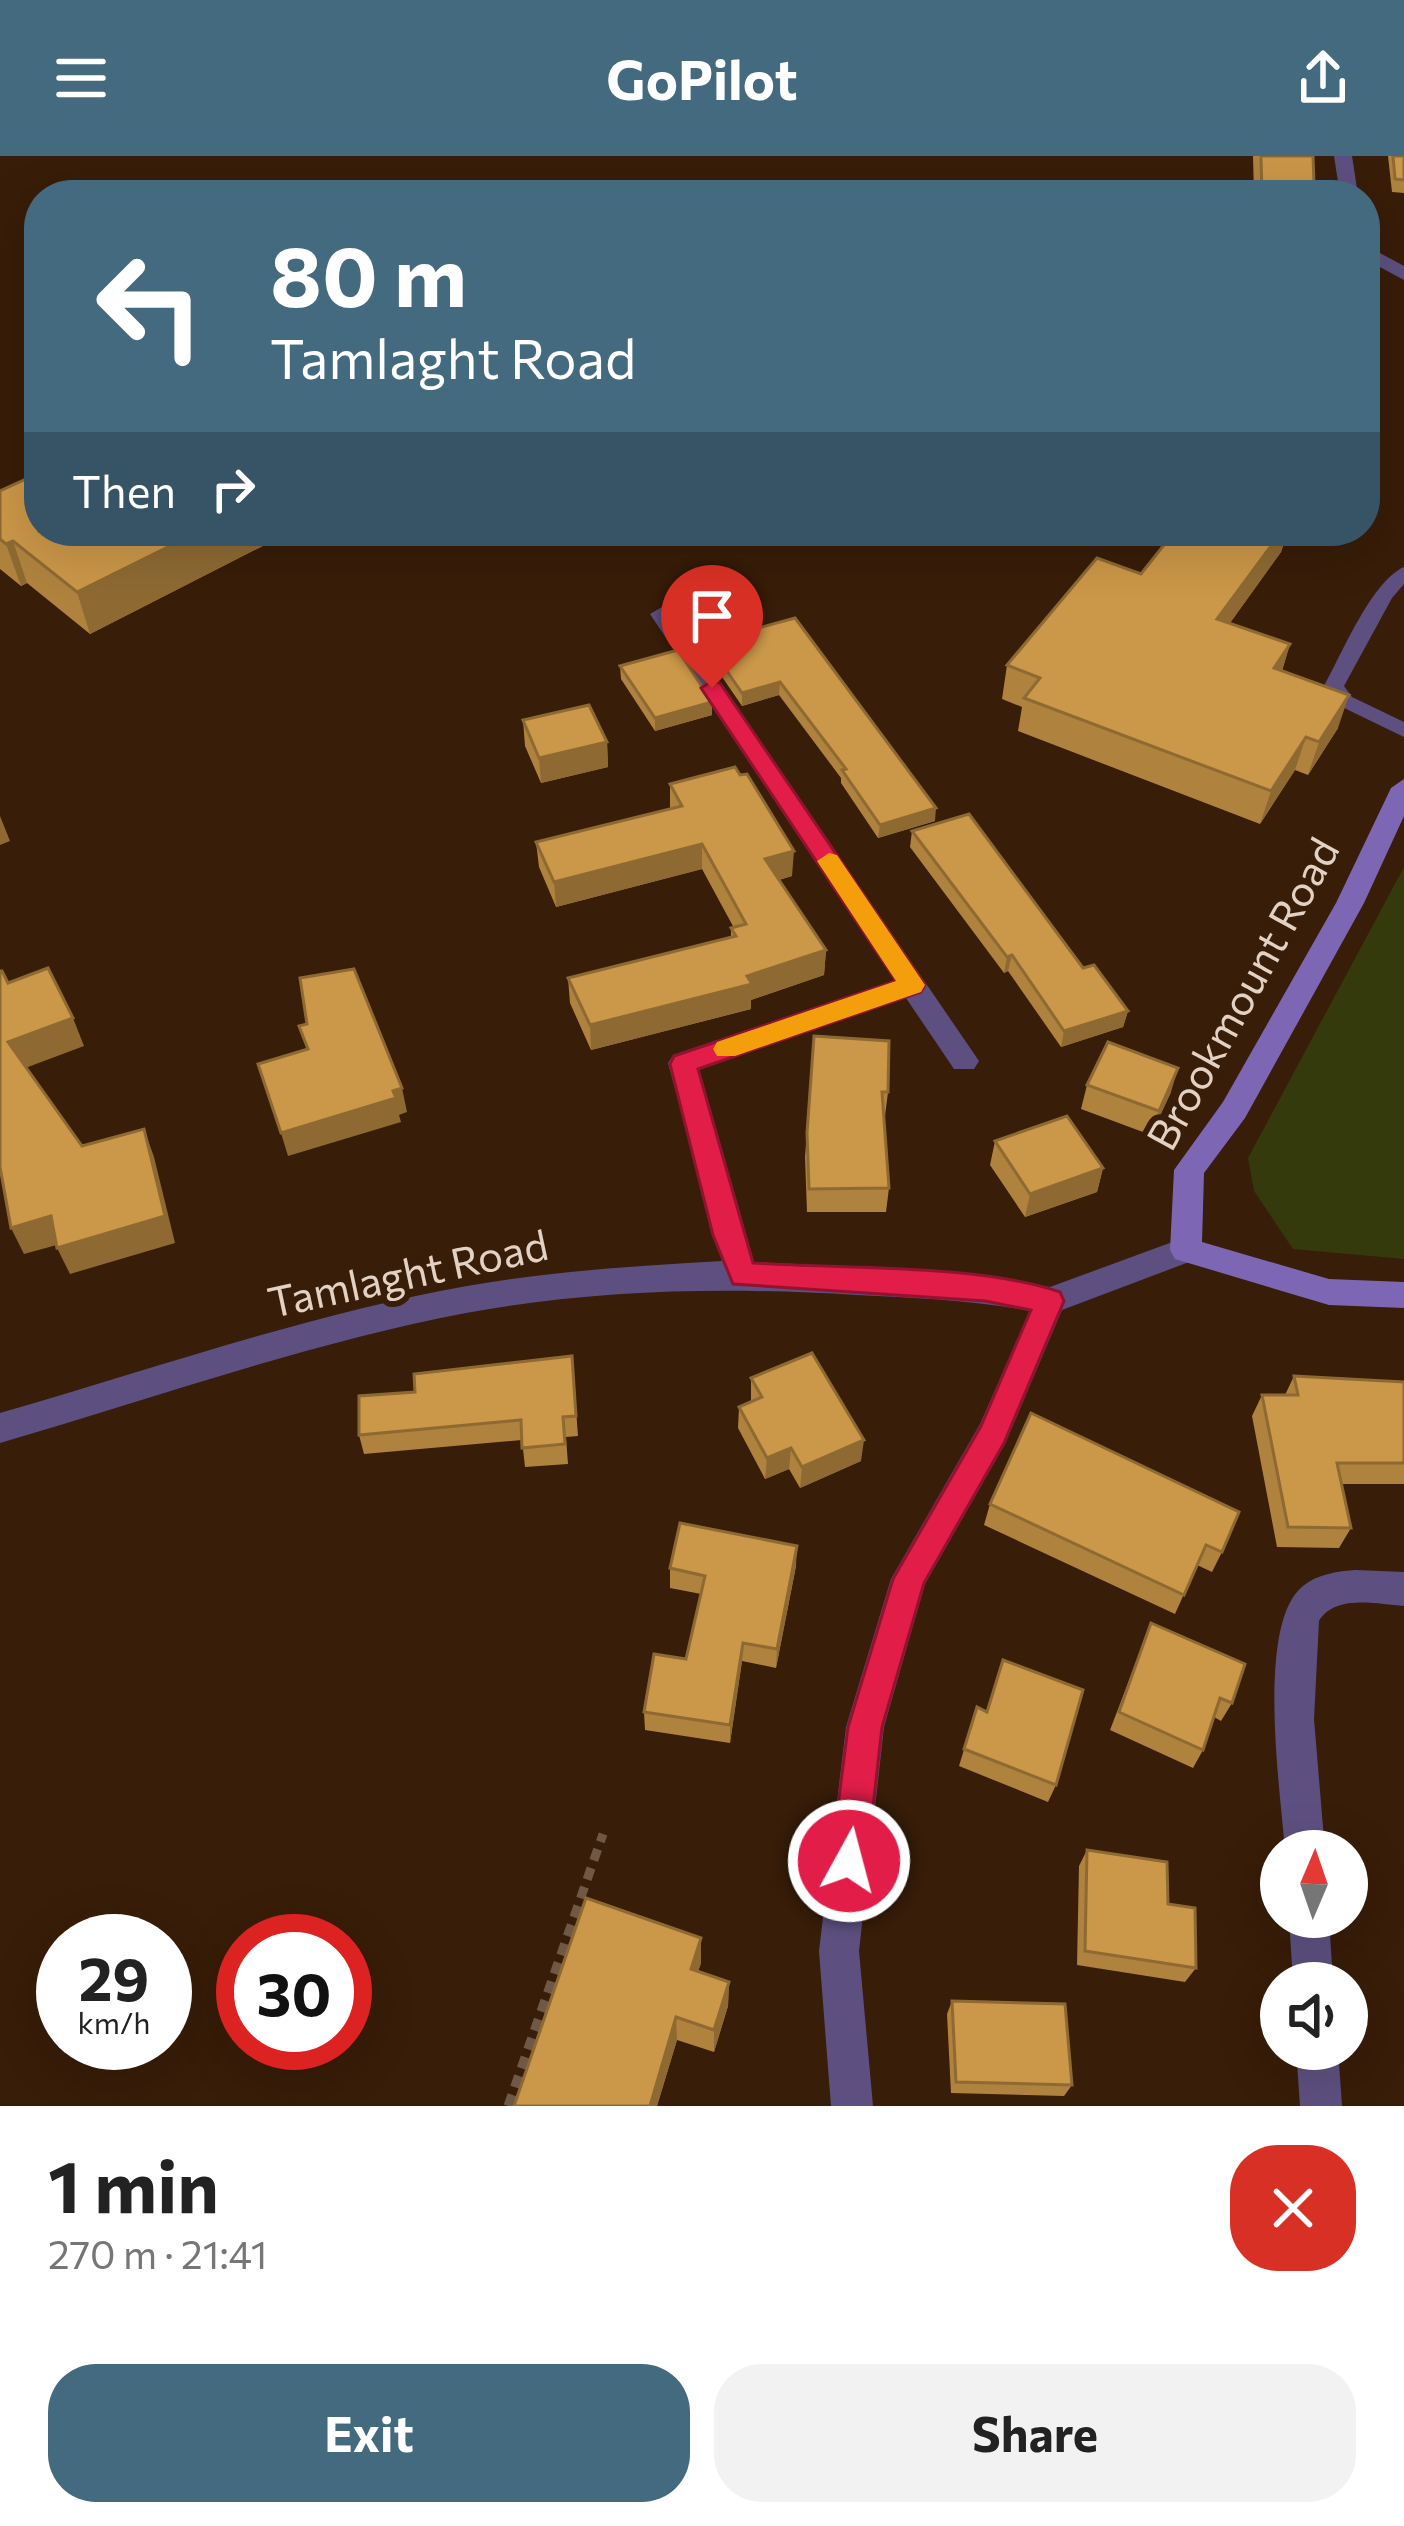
<!DOCTYPE html>
<html lang="en">
<head>
<meta charset="utf-8">
<style>
  body { margin:0; font-family:Commissioner,sans-serif; background:#f2f2f2; color:#222; height:100vh; display:flex; flex-direction:column; font-size:45px; white-space:nowrap }
  * { box-sizing:border-box; margin:0 }
  p { font-size:39px; color:#767676 }
  .icon { flex:none; width:66px; height:66px; fill:none; stroke:currentColor; stroke-width:2; stroke-linecap:round; stroke-linejoin:round }
  .map { position:relative; height:1950px; overflow:hidden }
  .sheet { display:flex; flex-direction:column; background:#fff; flex:1 }
  .sheet>* { flex:none }
  .banner { position:absolute; left:24px; top:24px; width:1356px; height:366px; border-radius:48px; box-shadow:0 12px 48px #0002; background:#446a80; color:#fff; overflow:hidden }
  .needle { width:78px; rotate:2deg }
  .fabs { position:absolute; left:1260px; top:1674px; display:grid; gap:24px }
  .fabs a { display:grid; place-items:center; width:108px; height:108px; border-radius:50%; background:#fff; box-shadow:0 12px 48px #0002; font-size:60px }
  .speed { position:absolute; left:36px; top:1758px; display:flex; gap:24px; font-size:60px; font-weight:700; text-align:center }
  .speed>* { display:grid; place-content:center; width:156px; height:156px; border-radius:50%; background:#fff; box-shadow:0 12px 48px #0002; line-height:1 }
  .speed small { font-size:30px; font-weight:400 }
  .speed .limit { border:18px solid #d22; background:#fff; color:#111 }
  .pin { position:absolute; display:grid; place-items:center; width:102px; height:102px; color:#fff; margin:-123px -51px; border-radius:50% 50% 50% 0; rotate:-45deg; box-shadow:0 0 12px #0007 }
  .pin .icon { rotate:45deg }
  .me { position:absolute; width:132px; margin:-66px; rotate:7deg; stroke-linejoin:round; filter:drop-shadow(0 0 9px #0008) }
  .turn { display:flex; align-items:center; gap:42px; height:252px; padding:0 48px; font-size:54px }
  .turn .icon { width:156px; height:156px; stroke-width:2.5 }
  .turn b { display:block; font-size:84px; line-height:102px }
  .then { display:flex; align-items:center; height:114px; padding:0 48px; background:#0003; gap:24px; font-size:45px }
  .round { display:grid; place-items:center; flex:none; width:126px; height:126px; border-radius:48px; background:#f2f2f2 }
  .headline { display:flex; align-items:center; justify-content:space-between; height:204px; padding:0 48px }
  h1 { font-size:72px; font-weight:700; line-height:90px }
  .cta { display:flex; gap:24px; margin-top:auto; padding:24px 48px }
  .cta a { flex:1; height:138px; border-radius:48px; background:#446a80; color:#fff; font-size:48px; font-weight:700; line-height:138px; text-align:center }
  .cta a+a { background:#f2f2f2; color:#222 }
  header { display:flex; justify-content:space-between; align-items:center; height:156px; padding:0 48px; background:#446a80; color:#fff; font-size:54px; font-weight:700 }
  .map>svg:first-child { display:block }
  .green { fill:#353a0c }
  .lines { fill:none; stroke-linecap:round; stroke-linejoin:round }
  .path { stroke:#705846; stroke-width:9; stroke-dasharray:12 8; stroke-linecap:butt }
  .lane { fill:#5d5080; fill-rule:evenodd }
  .street { fill:#5d5080; fill-rule:evenodd }
  .secondary { fill:#7d67b4; fill-rule:evenodd }
  .wall { fill:#af823e }
  .shaded-wall { fill:#8e6a32 }
  .building { fill:#cb9748; stroke:#8e6a32; stroke-width:3 }
  .route { fill:#e11d48; stroke:#92132f; stroke-width:3 }
  .slow { fill:#f59e0b }
  .labels { text-anchor:middle; stroke-width:12; stroke-linejoin:round; paint-order:stroke }
  .street-label { font-size:42px; fill:#e3d1c4; stroke:#381d08 }
</style>
</head>
<body>
<header><svg class="icon" aria-label="menu" viewBox="0 0 24 24"><path d="M4 6h16M4 12h16M4 18h16"/></svg>GoPilot<svg class="icon" aria-label="share" viewBox="0 0 24 24"><path d="M12 15V3M7 8l5-5 5 5M5 13v7h14v-7"/></svg></header>
<div class="map">
<svg width="1404" height="1950" viewBox="0 0 1404 1950">
  <rect width="100%" height="100%" fill="#381d08"/>
  <polygon class="green" points="1404,711 1404,1103 1293,1093 1254,1035 1248,1002"/>
  <g class="lines">
    <polyline class="path" points="508,1950 603,1678"/>
    <path class="lane" d="M1404,411V428L1392,442L1344,530L1352,541L1404,566V581L1338,549L1324,530C1342,498 1371,426 1404,411Z"/>
    <g class="street">
      <polygon points="1334,0 1352,0 1358,39 1340,39"/>
      <polygon points="1365,89 1404,110 1404,124 1365,103"/>
      <path d="M662,451L670,453L979,905L974,913H954L906,842L699,913L754,1106L985,1120L1050,1131L1186,1081L1197,1085L1202,1094L1197,1103L1062,1154L1005,1288L925,1428L884,1571L859,1795L873,1950H831L819,1795L846,1571L891,1423L980,1268L1030,1155C973,1144 915,1142 857,1139C725,1131 597,1133 466,1157C309,1187 154,1242 0,1287V1257C154,1213 309,1158 467,1130C552,1115 636,1110 722,1105L668,907L673,899L895,824L650,458Z"/>
      <path d="M1356,1414L1404,1416V1450C1377,1448 1335,1438 1319,1465L1314,1563L1325,1695H1285C1281,1638 1255,1468 1303,1430C1317,1418 1339,1415 1356,1414Z"/>
      <polygon points="1289,1761 1329,1761 1333,1827 1293,1827"/>
      <polygon points="1296,1893 1338,1893 1342,1950 1300,1950"/>
    </g>
    <polygon class="secondary" points="1404,623 1404,660 1364,747 1245,962 1204,1017 1202,1086 1329,1123 1404,1126 1404,1152 1329,1149 1175,1103 1170,1094 1174,1014 1223,946 1336,747 1391,632"/>
  </g>
  <g class="wall">
    <polygon points="1253,0 1313,0 1314,27 1311,39 1254,39"/>
    <polygon points="1388,0 1404,0 1404,37 1392,36"/>
    <polygon points="0,335 39,375 292,375 90,478 27,427 21,430 0,413"/>
    <polygon points="1175,375 1288,375 1281,396 1230,467 1290,488 1282,515 1338,572 1308,619 1295,614 1260,668 1018,575 1022,551 1002,543 1007,509 1141,418"/>
    <polygon points="795,462 935,665 878,682 841,627 841,622 779,539 742,550 707,499 707,486"/>
    <polygon points="620,510 712,559 655,575 621,523"/>
    <polygon points="523,564 607,586 608,611 541,627 525,590"/>
    <polygon points="670,628 792,720 779,724 826,794 824,819 751,844 751,853 591,894 570,847 568,822 731,781 731,772 734,772 702,713 556,751 539,711 536,686 670,653"/>
    <polygon points="912,675 1083,812 1128,855 1123,871 1061,891 1008,815 1004,817 910,691"/>
    <polygon points="814,880 888,936 885,960 884,960 889,1032 886,1056 807,1056 805,1001"/>
    <polygon points="1087,929 1171,936 1151,979 1081,953"/>
    <polygon points="995,985 1103,1012 1097,1036 1025,1061 990,1009"/>
    <polygon points="572,1200 578,1280 566,1281 568,1308 525,1311 522,1284 364,1298 359,1279 415,1236"/>
    <polygon points="1294,1220 1404,1226 1404,1328 1341,1328 1351,1372 1339,1392 1277,1391 1252,1260 1262,1239 1285,1239"/>
    <polygon points="751,1222 861,1305 800,1332 789,1313 765,1323 738,1272 739,1251 751,1246"/>
    <polygon points="1031,1257 1222,1396 1212,1416 1197,1409 1175,1458 984,1369 990,1348"/>
    <polygon points="796,1410 776,1512 742,1505 730,1587 645,1574 644,1556 686,1503 701,1438 670,1432 670,1412"/>
    <polygon points="1151,1467 1232,1547 1221,1565 1214,1561 1203,1594 1193,1612 1110,1574"/>
    <polygon points="977,1551 1056,1629 1048,1646 959,1610"/>
    <polygon points="1087,1694 1168,1748 1196,1812 1185,1826 1077,1809 1079,1710"/>
    <polygon points="701,1782 701,1807 698,1815 729,1826 728,1850 714,1896 677,1884 657,1950 514,1950"/>
    <polygon points="952,1845 1072,1929 1064,1940 951,1937 947,1858"/>
  </g>
  <g class="shaded-wall">
    <polygon points="200,375 292,375 90,478 77,436"/>
    <polygon points="1282,375 1288,375 1281,396 1209,496 1217,463"/>
    <polygon points="13,385 27,427 21,430 6,388"/>
    <polygon points="1290,488 1280,521 1274,512"/>
    <polygon points="780,526 779,539 742,550 742,537"/>
    <polygon points="1349,539 1338,572 1308,619 1319,586"/>
    <polygon points="712,546 712,559 655,575 655,562"/>
    <polygon points="1306,581 1295,614 1260,668 1271,635"/>
    <polygon points="607,586 608,611 541,627 539,602"/>
    <polygon points="936,652 935,665 878,682 880,669"/>
    <polygon points="0,660 10,685 0,689"/>
    <polygon points="702,688 702,713 556,751 554,726"/>
    <polygon points="794,695 792,720 764,728 765,703"/>
    <polygon points="826,794 824,819 751,844 751,853 591,894 590,869"/>
    <polygon points="1012,799 1008,815 1004,817 1007,801"/>
    <polygon points="1128,855 1123,871 1061,891 1064,875"/>
    <polygon points="73,862 84,890 20,914 8,886"/>
    <polygon points="1178,912 1171,936 1151,979 1159,955"/>
    <polygon points="402,932 407,956 399,959 401,966 288,1000 281,977"/>
    <polygon points="144,973 154,1001 175,1087 70,1118 57,1092"/>
    <polygon points="1103,1012 1097,1036 1025,1061 1030,1038"/>
    <polygon points="51,1060 64,1087 24,1098 11,1072"/>
    <polygon points="864,1284 861,1305 800,1332 802,1311"/>
    <polygon points="791,1292 789,1313 765,1323 767,1302"/>
    <polygon points="797,1390 796,1410 776,1512 777,1493"/>
    <polygon points="743,1487 742,1505 730,1587 730,1569"/>
    <polygon points="701,1782 701,1807 691,1837 691,1813"/>
    <polygon points="729,1826 728,1850 714,1896 714,1874"/>
    <polygon points="676,1861 677,1884 657,1950 650,1950"/>
  </g>
  <g class="building">
    <polygon points="1261,0 1313,0 1314,27 1303,26 1305,39 1262,39"/>
    <polygon points="1393,0 1404,0 1404,24 1395,23"/>
    <polygon points="39,317 39,375 200,375 77,436 13,385 6,388 0,383 0,335"/>
    <polygon points="1175,375 1282,375 1217,463 1290,488 1274,512 1349,539 1319,586 1306,581 1271,635 1024,542 1040,522 1007,509 1097,402 1141,418"/>
    <polygon points="795,462 936,652 880,669 842,614 846,613 780,526 742,537 707,486"/>
    <polygon points="678,494 712,546 655,562 620,510"/>
    <polygon points="589,549 607,586 539,602 523,564"/>
    <polygon points="735,611 740,619 747,618 794,695 765,703 826,794 747,820 752,828 590,869 568,822 736,780 731,772 746,768 702,688 554,726 536,686 682,650 670,628"/>
    <polygon points="969,658 1083,812 1094,809 1128,855 1064,875 1012,799 1007,801 912,675"/>
    <polygon points="48,812 73,862 8,886 82,990 144,973 165,1060 57,1092 51,1060 11,1072 0,1011 0,815 2,815 8,827"/>
    <polygon points="354,813 402,932 393,935 396,942 281,977 258,908 308,893 299,870 307,868 300,822"/>
    <polygon points="814,880 889,885 888,936 882,936 889,1032 809,1033 807,977"/>
    <polygon points="1108,886 1178,912 1159,955 1087,929"/>
    <polygon points="1067,960 1103,1012 1030,1038 995,985"/>
    <polygon points="812,1197 864,1284 802,1311 791,1292 767,1302 739,1251 762,1241 751,1222"/>
    <polygon points="572,1200 576,1260 563,1261 565,1288 522,1292 521,1264 359,1279 359,1240 415,1236 414,1218"/>
    <polygon points="1294,1220 1404,1226 1404,1307 1337,1307 1351,1372 1288,1371 1262,1239 1298,1239"/>
    <polygon points="1031,1257 1239,1356 1222,1396 1206,1389 1184,1439 990,1348"/>
    <polygon points="680,1367 797,1390 777,1493 743,1487 730,1569 644,1556 654,1498 686,1503 705,1420 670,1412"/>
    <polygon points="1151,1467 1245,1508 1232,1547 1220,1542 1203,1594 1119,1556"/>
    <polygon points="1003,1504 1083,1534 1056,1629 964,1593 977,1551 987,1556"/>
    <polygon points="1087,1694 1167,1706 1168,1748 1195,1752 1196,1812 1085,1795"/>
    <polygon points="586,1742 701,1782 691,1813 729,1826 714,1874 676,1861 650,1950 514,1950"/>
    <polygon points="952,1845 1065,1848 1072,1929 956,1926"/>
  </g>
  <path class="route" d="M712,525L720,527L925,829L921,836L698,913L753,1107C841,1113 979,1108 1060,1136L1064,1145L1004,1287L924,1427L882,1571L867,1705L862,1718L849,1723L836,1718L831,1705L848,1571L893,1423L981,1270L1031,1154L985,1145L733,1128L713,1079L670,908L674,900L896,825L701,532Z"/>
  <polygon class="slow" points="829,697 837,699 925,829 921,836 735,900 717,900 713,893 717,886 896,825 817,705"/>
  <g class="labels">
    <g class="street-label">
      <text transform="translate(1243 838) rotate(-61)" y="15">Brookmount Road</text>
      <text transform="translate(408 1118) rotate(-12)" y="15">Tamlaght Road</text>
    </g>
  </g>
</svg>
<div class="fabs">
<a><svg class="needle" viewBox="-14 -14 28 28"><path d="M0-13l5 13h-10z" fill="#e53935"/><path d="M0 13l5-13h-10z" fill="#767676"/></svg></a>
<a><svg class="icon" aria-label="sound" viewBox="0 0 24 24"><path d="M4 9h4l5-4v14l-5-4H4zM17 9q2 3 0 6"/></svg></a>
</div>
<div class="speed"><div>29<small>km/h</small></div><div class="limit">30</div></div>
<div class="pin" style="left:712px;top:532px;background:#d93025"><svg class="icon" aria-label="arrive" viewBox="0 0 24 24"><path d="M6 21V4h12l-3 4 3 4H6"/></svg></div>
<svg class="me" style="left:849px;top:1705px" viewBox="-20 -20 40 40"><circle r="17" fill="#e11d48" stroke="#fff" stroke-width="3"/><path d="M0-11L8 9 0 5-8 9z" fill="#fff"/></svg>
<div class="banner">
<div class="turn"><svg class="icon" aria-label="left" viewBox="0 0 24 24"><path d="M17 20v-9H6M10 6l-5 5 5 5"/></svg><div><b>80 m</b>Tamlaght Road</div></div>
<div class="then">Then<svg class="icon" aria-label="right" viewBox="0 0 24 24"><path d="M7 20v-9h11M14 6l5 5-5 5"/></svg></div>
</div>
</div>
<section class="sheet">
<div class="headline"><div><h1>1 min</h1><p>270 m · 21:41</p></div><a class="round" style="background:#d93025;color:#fff"><svg class="icon" aria-label="close" viewBox="0 0 24 24"><path d="M6 6l12 12M18 6L6 18"/></svg></a></div>
<div class="cta"><a>Exit</a><a>Share</a></div>
</section>
</body>
</html>
